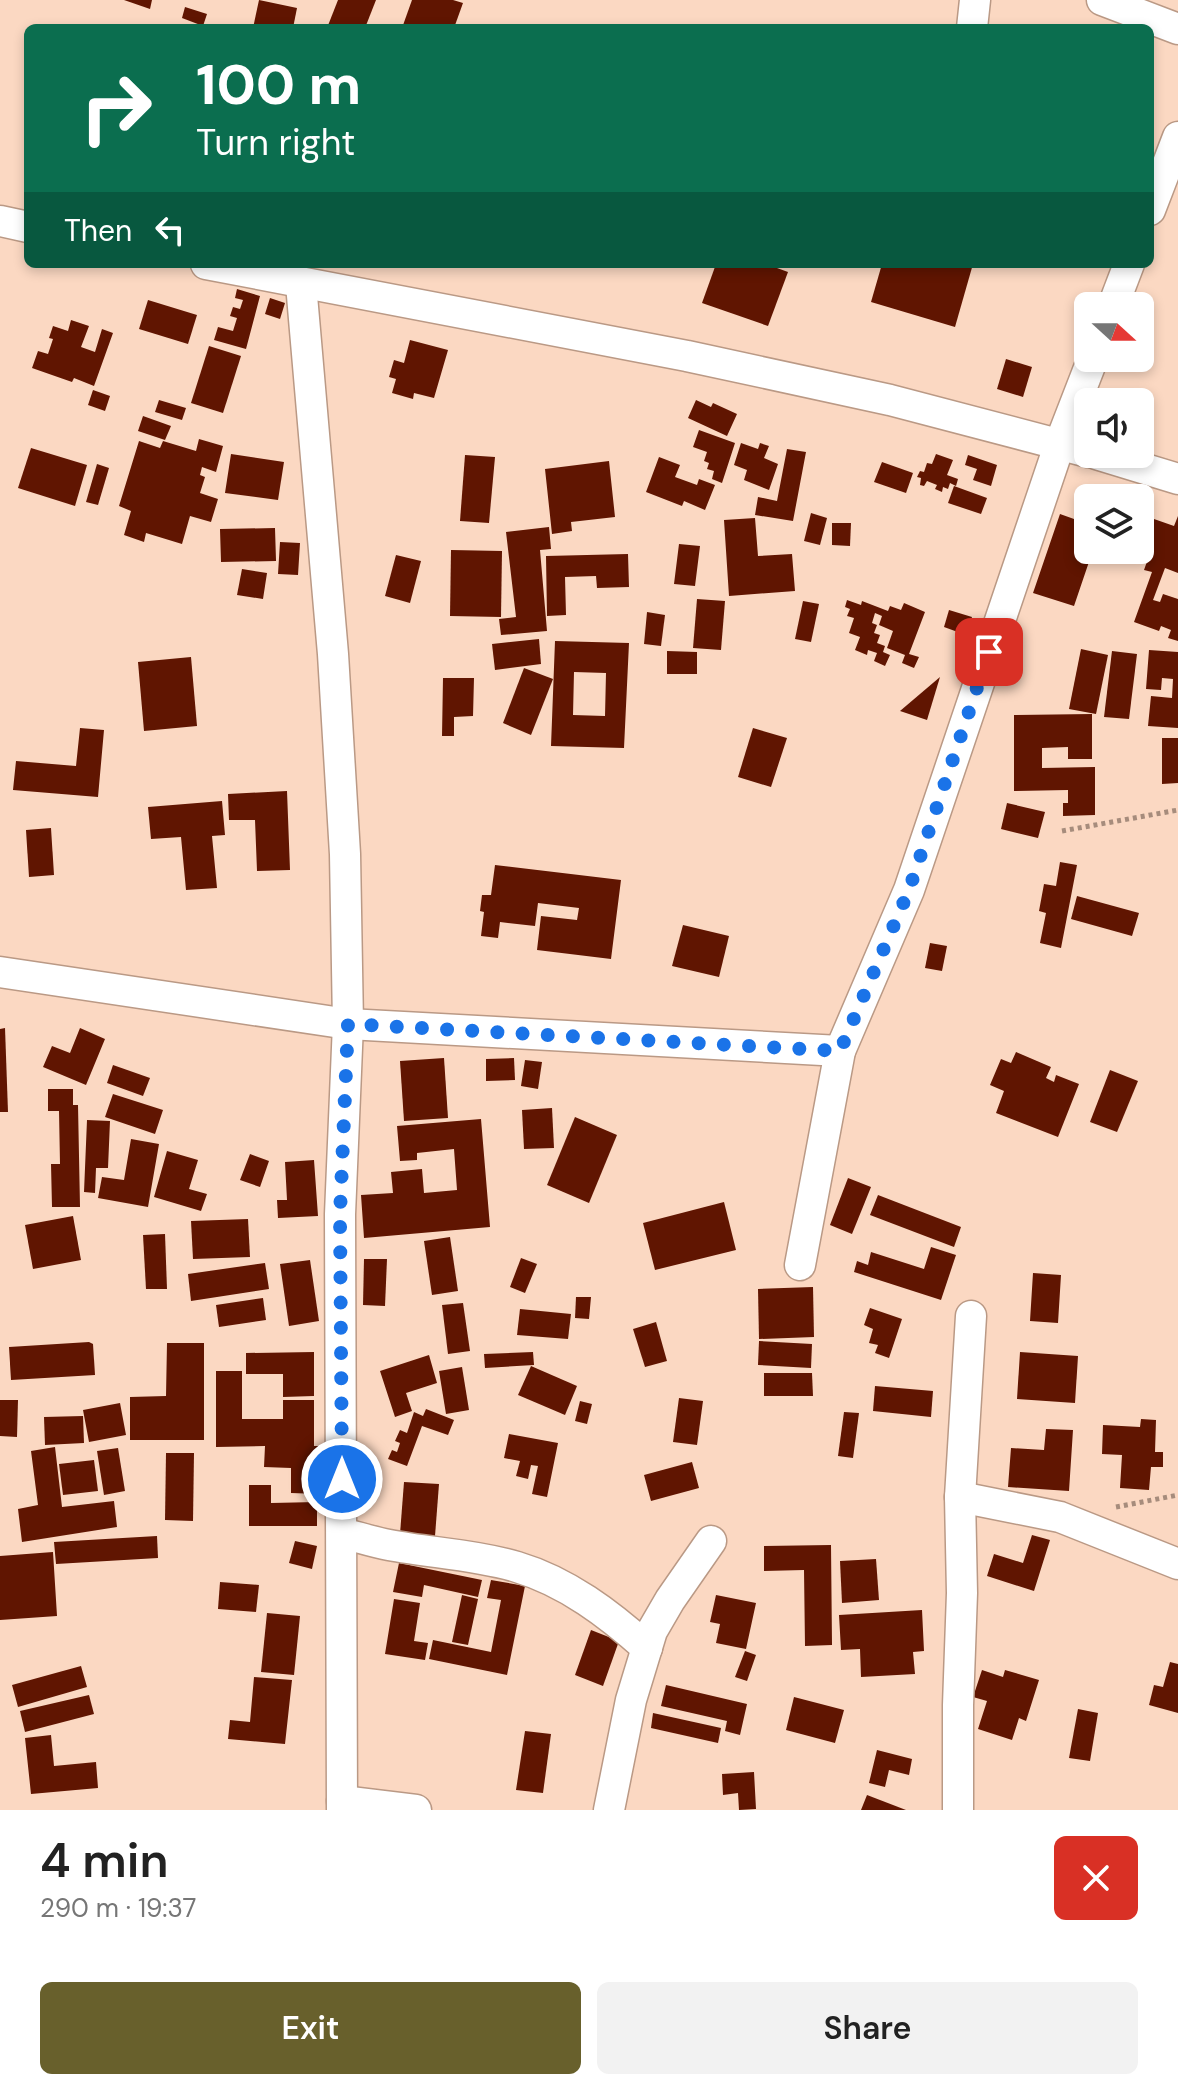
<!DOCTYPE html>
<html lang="en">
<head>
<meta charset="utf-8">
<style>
  body { margin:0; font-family:"DM Sans",sans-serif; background:#f2f2f2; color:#222; height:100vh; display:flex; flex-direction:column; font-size:30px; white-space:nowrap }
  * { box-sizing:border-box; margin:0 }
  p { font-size:26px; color:#767676 }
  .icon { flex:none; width:44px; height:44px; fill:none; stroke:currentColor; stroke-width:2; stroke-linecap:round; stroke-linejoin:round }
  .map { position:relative; height:1810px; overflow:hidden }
  .sheet { display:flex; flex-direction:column; background:#fff; flex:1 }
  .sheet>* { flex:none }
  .top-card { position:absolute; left:24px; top:24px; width:1130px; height:244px; border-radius:12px; box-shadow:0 4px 12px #0003; background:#0b6e4f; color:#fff; overflow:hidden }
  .needle { width:52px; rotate:111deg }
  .fabs { position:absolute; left:1074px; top:292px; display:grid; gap:16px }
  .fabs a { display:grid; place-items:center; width:80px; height:80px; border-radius:12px; background:#fff; box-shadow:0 4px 12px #0003; font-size:40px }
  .pin { position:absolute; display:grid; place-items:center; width:68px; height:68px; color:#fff; margin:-34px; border-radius:16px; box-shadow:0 4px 12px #0006 }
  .me { position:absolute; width:88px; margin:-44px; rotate:0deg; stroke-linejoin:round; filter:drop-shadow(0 0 6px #0008) }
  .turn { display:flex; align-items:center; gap:28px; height:168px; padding:0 40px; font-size:36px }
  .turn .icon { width:104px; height:104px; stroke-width:2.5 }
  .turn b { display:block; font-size:56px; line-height:68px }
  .then { display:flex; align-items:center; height:76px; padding:0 40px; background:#0003; gap:16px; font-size:30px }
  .round { display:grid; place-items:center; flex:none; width:84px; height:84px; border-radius:12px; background:#f2f2f2 }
  .summary { display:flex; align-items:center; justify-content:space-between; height:136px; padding:0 40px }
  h1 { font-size:48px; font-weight:600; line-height:60px }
  .button { display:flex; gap:16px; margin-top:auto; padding:16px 40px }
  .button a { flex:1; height:92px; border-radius:12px; background:#68602c; color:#fff; font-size:32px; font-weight:600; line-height:92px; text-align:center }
  .button a+a { background:#f2f2f2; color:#222 }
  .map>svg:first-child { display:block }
  .building { fill:#601501; fill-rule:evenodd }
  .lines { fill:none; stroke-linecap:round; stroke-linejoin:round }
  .minor-casing { stroke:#ba9985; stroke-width:33 }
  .path { stroke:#a68c7c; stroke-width:5; stroke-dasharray:4 4; stroke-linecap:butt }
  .minor { stroke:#fff; stroke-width:30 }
  .route { stroke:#1a73e8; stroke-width:14; stroke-dasharray:0 25.2 }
</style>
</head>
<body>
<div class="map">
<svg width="1178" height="1810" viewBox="0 0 1178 1810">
  <rect width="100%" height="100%" fill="#fbd8c2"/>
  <g class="building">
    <polygon points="124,0 152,0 150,9"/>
    <polygon points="259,0 297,8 293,28 253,28"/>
    <polygon points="338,0 376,0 365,28 327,28"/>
    <polygon points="412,0 453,0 463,3 454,28 402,28"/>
    <polygon points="185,7 207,14 203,26 182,18"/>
    <polygon points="716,264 766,264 788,272 768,326 702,303"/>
    <polygon points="882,264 973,264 955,327 871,302"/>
    <polygon points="237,289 260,296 246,349 214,340 218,327 233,331 237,318 230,316 233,307 240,309 243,300 235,298"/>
    <polygon points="270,298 285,303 280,319 265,314"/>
    <polygon points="148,300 197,315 188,344 139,329"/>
    <polygon points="71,320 89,326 81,347 95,352 102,329 113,333 94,386 74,378 72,382 32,368 38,351 48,354 53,339 49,338 53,326 68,331"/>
    <polygon points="410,340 448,350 434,398 414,393 413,399 392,393 396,379 389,377 394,360 404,363"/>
    <polygon points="209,346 241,356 223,413 191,403"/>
    <polygon points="1006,359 1032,367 1023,397 997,389"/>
    <polygon points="93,390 110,396 105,411 88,405"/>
    <polygon points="159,400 186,408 182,420 155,412"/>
    <polygon points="696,400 711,407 713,403 737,414 727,436 688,418"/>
    <polygon points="143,416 171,426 165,440 138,431"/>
    <polygon points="699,430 735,443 722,483 712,479 714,471 707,469 709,463 704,461 707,452 693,447"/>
    <polygon points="199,439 223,446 216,472 202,467 200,475 205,477 200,493 218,499 211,522 190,516 182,544 146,533 144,542 124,535 131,511 119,506 139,441 160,448 163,441 196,451"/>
    <polygon points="741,443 758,449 760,443 769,446 764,458 778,464 769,490 744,480 747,470 734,465"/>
    <polygon points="31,448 87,465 75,506 18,488"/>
    <polygon points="787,449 806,452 793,521 755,515 758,497 777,501"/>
    <polygon points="231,454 284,462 278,500 225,493"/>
    <polygon points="936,454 953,460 947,475 958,479 956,486 950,483 948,489 943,487 942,492 935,489 937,485 927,481 924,486 920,485 921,478 917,477 920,471 924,472 927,463 932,464"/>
    <polygon points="465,455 495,457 489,523 460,521"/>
    <polygon points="968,455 997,465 991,486 973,480 977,469 965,465"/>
    <polygon points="659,457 680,465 675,477 697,485 699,479 715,485 705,510 684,501 682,506 646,492"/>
    <polygon points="609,461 615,517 571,522 572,531 552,534 545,469"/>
    <polygon points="882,462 913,473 906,493 874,482"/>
    <polygon points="97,464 109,468 98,505 86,502"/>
    <polygon points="954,486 987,498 981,514 948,503"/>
    <polygon points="811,513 827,518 820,545 804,541"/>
    <polygon points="1060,514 1088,524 1088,550 1093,550 1074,606 1033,593"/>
    <polygon points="1178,516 1178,573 1165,568 1153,600 1160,602 1163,594 1178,599 1178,641 1168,638 1171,630 1161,626 1159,631 1134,622 1152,572 1144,570 1151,550 1143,547 1154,519 1174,526"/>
    <polygon points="755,518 758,556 792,554 795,591 729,596 724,520"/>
    <polygon points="832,523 851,523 850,546 832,545"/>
    <polygon points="549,527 551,549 540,550 547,631 501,635 499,619 516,617 506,532"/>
    <polygon points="275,528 276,561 221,562 220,529"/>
    <polygon points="280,542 300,543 298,575 278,574"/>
    <polygon points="679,544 700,546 695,586 674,584"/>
    <polygon points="451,550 502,551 501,617 450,616"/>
    <polygon points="628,554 629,587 597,588 596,576 565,577 566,615 547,616 546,556"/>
    <polygon points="396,555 421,561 410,603 385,596"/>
    <polygon points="242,569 267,573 263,599 237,595"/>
    <polygon points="697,599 725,601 721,650 693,648"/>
    <polygon points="847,600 861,605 862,601 888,611 890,606 901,610 904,603 925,612 909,654 919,657 914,668 902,663 905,655 887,648 893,631 879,625 882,616 875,613 872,623 877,625 874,633 880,635 877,643 885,646 883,652 890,655 885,666 874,661 877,653 868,650 867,655 855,650 860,637 849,633 854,618 847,616 850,609 845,607"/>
    <polygon points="803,601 819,604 811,642 795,639"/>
    <polygon points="949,610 972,617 966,635 944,627"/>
    <polygon points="647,612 665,615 661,646 644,644"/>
    <polygon points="539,639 541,664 495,670 492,644"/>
    <path d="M555,641L629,643L624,748L551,746ZM574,672L606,673L605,716L573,715Z"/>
    <polygon points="1081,649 1108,655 1096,714 1069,709"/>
    <polygon points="1149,650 1178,652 1178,728 1148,726 1151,696 1172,698 1173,679 1162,678 1161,690 1146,689"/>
    <polygon points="667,651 697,652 697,674 667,674"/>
    <polygon points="1112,651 1137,654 1129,719 1104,717"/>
    <polygon points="191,657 197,726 144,731 138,662"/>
    <polygon points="524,668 553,679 531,735 503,723"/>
    <polygon points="940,677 927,720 900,711"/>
    <polygon points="443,678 474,678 473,716 454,717 454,736 442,736"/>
    <polygon points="1092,714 1092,759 1068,759 1068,747 1042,748 1042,768 1095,767 1095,815 1063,816 1063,803 1068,803 1068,790 1014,791 1014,715"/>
    <polygon points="80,728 104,730 98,797 13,790 16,761 76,766"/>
    <polygon points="753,728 787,738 771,787 738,777"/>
    <polygon points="1162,738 1178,738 1178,783 1162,784"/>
    <polygon points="287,791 290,870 257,871 255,820 229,820 228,794"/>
    <polygon points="222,801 225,835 212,836 217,888 186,890 181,837 151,839 148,807"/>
    <polygon points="1007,803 1045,812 1038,838 1001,829"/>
    <polygon points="51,828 54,875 29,877 26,830"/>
    <polygon points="1060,862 1077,865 1061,948 1040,943 1046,913 1039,911 1044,884 1056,886"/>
    <polygon points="495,865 621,880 611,959 537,950 541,916 577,920 579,908 538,903 535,926 500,922 498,938 481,936 484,912 480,911 482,895 491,895"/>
    <polygon points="1077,896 1139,913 1132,936 1071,919"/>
    <polygon points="683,925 729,936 719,977 672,966"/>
    <polygon points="930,943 947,946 942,971 925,968"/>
    <polygon points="5,1028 8,1112 0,1112 0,1029"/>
    <polygon points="80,1028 105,1039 86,1085 43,1067 52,1046 70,1053"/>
    <polygon points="1016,1052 1051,1067 1046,1078 1054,1082 1056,1075 1079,1084 1058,1137 996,1113 1004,1091 990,1085 1001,1059 1011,1063"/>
    <polygon points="444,1058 448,1118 404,1121 400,1061"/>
    <polygon points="514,1058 515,1080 486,1081 486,1059"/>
    <polygon points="525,1060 542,1062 538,1089 521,1086"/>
    <polygon points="113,1065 150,1078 143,1096 107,1083"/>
    <polygon points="1110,1070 1138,1081 1117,1132 1090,1122"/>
    <polygon points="48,1089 73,1089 73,1105 78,1105 80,1207 52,1207 51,1164 60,1164 59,1111 48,1111"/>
    <polygon points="113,1094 163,1110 155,1134 105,1117"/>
    <polygon points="552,1108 554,1148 524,1149 522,1110"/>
    <polygon points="575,1117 617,1135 589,1203 547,1185"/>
    <polygon points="481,1119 490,1227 364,1238 361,1195 393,1193 391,1172 422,1169 424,1193 457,1190 454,1149 417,1153 417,1160 400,1161 397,1126"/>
    <polygon points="87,1120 110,1121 108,1168 96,1168 95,1193 84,1192"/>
    <polygon points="131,1139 159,1144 148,1207 98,1198 102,1177 124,1180"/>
    <polygon points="167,1151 198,1160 189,1189 207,1194 201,1211 154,1197"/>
    <polygon points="250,1154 269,1161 260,1187 240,1180"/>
    <polygon points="314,1160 318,1216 278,1218 277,1200 287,1200 285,1162"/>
    <polygon points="848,1178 871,1187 852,1234 830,1225"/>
    <polygon points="878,1195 961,1227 954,1247 870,1215"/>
    <polygon points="724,1202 736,1250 655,1270 643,1223"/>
    <polygon points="73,1216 81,1260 33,1269 25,1225"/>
    <polygon points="248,1219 250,1257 193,1259 191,1221"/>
    <polygon points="165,1234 167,1289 146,1289 143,1235"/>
    <polygon points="450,1237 458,1291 432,1295 424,1241"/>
    <polygon points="931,1247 956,1255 941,1300 854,1272 857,1261 868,1265 871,1252 924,1269"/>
    <polygon points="521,1258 537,1264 525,1293 510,1287"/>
    <polygon points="364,1259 387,1259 385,1306 363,1305"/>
    <polygon points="310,1260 319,1321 289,1326 280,1264"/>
    <polygon points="265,1263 269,1289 191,1301 188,1274"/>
    <polygon points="1033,1273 1061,1275 1058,1323 1030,1321"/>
    <polygon points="813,1287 814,1337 759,1339 758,1289"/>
    <polygon points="576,1297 591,1297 589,1319 575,1318"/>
    <polygon points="263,1298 266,1320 219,1327 216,1305"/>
    <polygon points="463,1303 470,1351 448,1354 442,1305"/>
    <polygon points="870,1308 902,1319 889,1358 875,1353 878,1345 869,1343 873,1329 864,1325"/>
    <polygon points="520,1309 571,1314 568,1339 517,1335"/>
    <polygon points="656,1322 667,1361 645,1367 633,1329"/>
    <polygon points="759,1341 812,1344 811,1368 758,1365"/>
    <polygon points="89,1342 93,1344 95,1375 11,1380 9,1347"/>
    <polygon points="167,1343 204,1343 204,1440 130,1440 130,1397 166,1396"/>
    <polygon points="314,1352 314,1396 283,1397 283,1374 246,1374 246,1353"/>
    <polygon points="533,1352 534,1365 485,1368 484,1354"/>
    <polygon points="1020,1352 1078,1356 1075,1403 1017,1399"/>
    <polygon points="429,1355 437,1383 406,1393 412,1411 395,1417 380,1371"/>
    <polygon points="531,1366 577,1386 565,1415 518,1395"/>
    <polygon points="462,1367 469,1410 446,1414 439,1371"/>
    <polygon points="216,1371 242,1371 242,1419 283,1419 283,1400 314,1400 314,1446 320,1446 320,1494 291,1493 291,1468 264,1467 265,1446 216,1447"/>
    <polygon points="764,1373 812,1373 813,1396 764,1396"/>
    <polygon points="875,1386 933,1391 931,1417 873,1411"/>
    <polygon points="679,1398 703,1401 697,1445 673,1442"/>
    <polygon points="0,1400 18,1400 17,1437 0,1436"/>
    <polygon points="580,1401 592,1404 587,1424 575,1421"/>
    <polygon points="120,1403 126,1435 89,1442 83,1410"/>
    <polygon points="426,1409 454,1420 448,1435 422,1426 407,1466 388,1459 392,1450 397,1452 400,1443 395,1441 400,1430 407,1433 414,1412 423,1416"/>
    <polygon points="844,1412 859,1413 853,1458 838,1456"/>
    <polygon points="83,1416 84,1443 45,1445 44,1417"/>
    <polygon points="1141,1419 1156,1420 1155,1452 1163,1452 1163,1467 1151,1467 1149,1490 1120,1488 1122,1455 1102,1454 1103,1425 1140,1427"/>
    <polygon points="1046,1429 1073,1430 1069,1491 1008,1487 1011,1448 1044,1450"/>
    <polygon points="509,1434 558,1443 547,1497 532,1494 538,1466 531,1465 528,1479 516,1476 520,1461 504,1458"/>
    <polygon points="55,1447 62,1507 114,1501 117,1527 22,1542 18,1509 38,1505 31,1451"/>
    <polygon points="118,1448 125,1491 104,1495 97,1451"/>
    <polygon points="166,1453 194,1453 193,1521 165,1520"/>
    <polygon points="94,1460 98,1491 63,1495 59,1464"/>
    <polygon points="692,1462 699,1488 651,1501 644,1475"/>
    <polygon points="404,1482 439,1484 435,1536 400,1534"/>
    <polygon points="249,1485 271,1485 271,1503 317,1502 317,1526 249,1526"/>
    <polygon points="1032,1535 1050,1540 1034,1591 987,1576 994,1554 1023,1563"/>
    <polygon points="157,1536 158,1558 56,1564 54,1542"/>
    <polygon points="295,1541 317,1546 312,1569 289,1563"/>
    <polygon points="831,1545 832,1645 805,1646 804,1570 764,1571 764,1546"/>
    <polygon points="53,1552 57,1616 0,1620 0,1556"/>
    <polygon points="876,1559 879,1600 842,1603 840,1561"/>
    <polygon points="399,1563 482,1580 478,1597 424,1585 422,1597 393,1592"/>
    <polygon points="491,1580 525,1586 507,1675 429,1659 433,1640 491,1652 501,1600 487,1598"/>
    <polygon points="220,1582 259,1585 256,1612 218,1609"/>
    <polygon points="462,1595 478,1599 468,1645 452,1642"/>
    <polygon points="716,1595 756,1603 746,1649 716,1643 720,1624 710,1622"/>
    <polygon points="394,1599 420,1603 414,1641 428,1643 425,1660 385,1654"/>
    <polygon points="922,1610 924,1651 913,1652 915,1674 861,1677 860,1649 841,1650 839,1615"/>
    <polygon points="267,1613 300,1616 294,1675 261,1672"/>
    <polygon points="591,1630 619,1641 603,1686 575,1675"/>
    <polygon points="745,1651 756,1655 747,1681 735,1677"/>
    <polygon points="1170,1662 1178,1664 1178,1713 1149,1705 1154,1685 1163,1687"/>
    <polygon points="81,1666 87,1687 18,1707 12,1685"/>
    <polygon points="982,1670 1003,1677 1005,1670 1039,1680 1026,1721 1019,1718 1012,1740 978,1729 987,1701 973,1697"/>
    <polygon points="254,1677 292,1680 285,1744 228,1739 230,1720 250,1722"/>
    <polygon points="666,1685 747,1704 740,1735 725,1731 727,1721 661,1706"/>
    <polygon points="89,1695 94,1714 25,1732 20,1711"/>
    <polygon points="794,1697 844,1710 835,1743 786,1730"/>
    <polygon points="1078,1709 1098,1713 1090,1761 1069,1758"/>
    <polygon points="653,1713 721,1728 718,1743 651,1728"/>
    <polygon points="525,1731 551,1734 543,1793 516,1790"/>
    <polygon points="51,1735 54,1766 96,1762 98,1788 31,1794 25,1738"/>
    <polygon points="877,1750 912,1759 909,1775 889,1770 885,1787 869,1783"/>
    <polygon points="754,1772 756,1809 739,1810 738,1793 723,1795 722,1774"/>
    <polygon points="867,1795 906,1810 861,1810"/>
  </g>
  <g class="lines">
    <g class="minor-casing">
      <g id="minor">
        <polyline points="1102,0 1178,29"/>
        <polyline points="972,28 975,0"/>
        <polyline points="1150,210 1178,137"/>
        <polyline points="0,221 28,227"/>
        <polyline points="206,264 687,356 890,400 1088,452"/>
        <polyline points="301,284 333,654 345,854 348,1024 340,1214 342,1810"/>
        <polyline points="1113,306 1129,264"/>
        <polyline points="1096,454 1178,479"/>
        <polyline points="0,972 348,1024 840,1051"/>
        <polyline points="800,1265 840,1051 909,890 1060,443 1093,358"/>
        <polyline points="960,1497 1060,1517 1178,1564"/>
        <path d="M342,1533C358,1537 373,1542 389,1545C432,1553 476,1555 517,1567C567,1582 609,1614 647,1648"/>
        <polyline points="342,1801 416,1810"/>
        <polyline points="609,1810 631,1700 652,1631 670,1600 711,1541"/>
        <polyline points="958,1810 958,1705 962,1593 960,1497 971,1316"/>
      </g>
    </g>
    <g class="path">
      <polyline points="1062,831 1178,810"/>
      <polyline points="1116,1507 1178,1495"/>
    </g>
    <use href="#minor" class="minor"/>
  </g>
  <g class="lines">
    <polyline class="route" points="342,1479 340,1214 348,1024 840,1051 909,890 989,652"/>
  </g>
</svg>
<div class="fabs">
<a><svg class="needle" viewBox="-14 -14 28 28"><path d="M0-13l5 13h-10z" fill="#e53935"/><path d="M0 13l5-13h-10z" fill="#767676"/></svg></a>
<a><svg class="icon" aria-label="sound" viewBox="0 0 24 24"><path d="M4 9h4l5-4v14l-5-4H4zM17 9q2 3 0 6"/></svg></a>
<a><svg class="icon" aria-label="layers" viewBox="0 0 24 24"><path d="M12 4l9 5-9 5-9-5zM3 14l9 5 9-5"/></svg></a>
</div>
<div class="pin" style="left:989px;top:652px;background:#d93025"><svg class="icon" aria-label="arrive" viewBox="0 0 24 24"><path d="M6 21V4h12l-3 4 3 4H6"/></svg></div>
<svg class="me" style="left:342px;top:1479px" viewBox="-20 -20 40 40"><circle r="17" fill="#1a73e8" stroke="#fff" stroke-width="3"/><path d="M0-11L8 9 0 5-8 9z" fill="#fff"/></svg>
<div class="top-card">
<div class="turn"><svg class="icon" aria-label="right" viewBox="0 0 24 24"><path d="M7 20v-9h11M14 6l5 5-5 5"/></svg><div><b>100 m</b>Turn right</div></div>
<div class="then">Then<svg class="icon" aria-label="left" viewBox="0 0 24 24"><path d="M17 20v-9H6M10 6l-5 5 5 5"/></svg></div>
</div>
</div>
<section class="sheet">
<div class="summary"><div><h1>4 min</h1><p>290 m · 19:37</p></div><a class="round" style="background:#d93025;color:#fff"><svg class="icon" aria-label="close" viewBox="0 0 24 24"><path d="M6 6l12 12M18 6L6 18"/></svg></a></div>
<div class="button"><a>Exit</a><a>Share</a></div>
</section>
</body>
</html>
